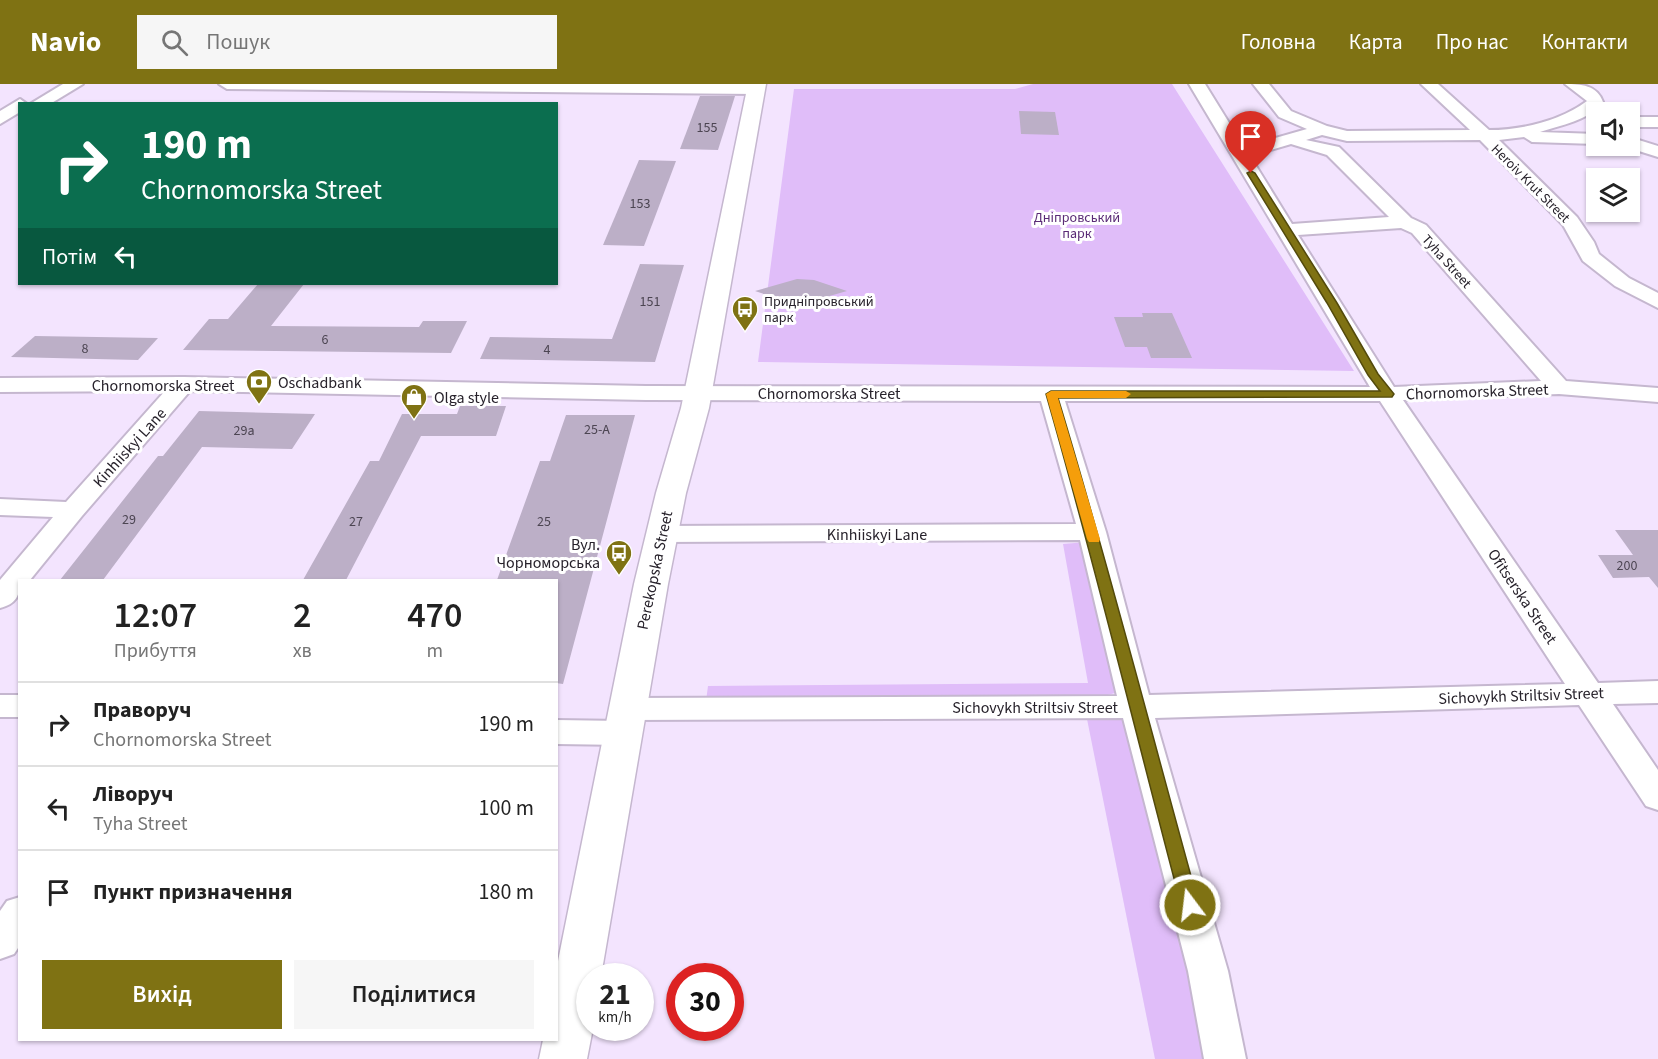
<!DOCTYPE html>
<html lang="uk">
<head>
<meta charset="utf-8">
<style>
  body { margin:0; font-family:"Source Sans 3",sans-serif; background:#f6f6f6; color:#222; height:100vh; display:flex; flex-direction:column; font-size:22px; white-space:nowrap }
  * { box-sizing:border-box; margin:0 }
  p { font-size:20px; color:#767676 }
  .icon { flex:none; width:33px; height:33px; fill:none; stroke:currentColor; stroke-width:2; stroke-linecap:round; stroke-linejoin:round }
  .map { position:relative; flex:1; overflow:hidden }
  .panel { position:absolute; left:18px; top:495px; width:540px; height:462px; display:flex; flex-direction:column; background:#fff; border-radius:0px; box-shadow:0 2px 4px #0004 }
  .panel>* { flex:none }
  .top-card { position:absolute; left:18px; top:18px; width:540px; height:183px; border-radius:0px; box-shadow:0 2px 4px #0004; background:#0b6e4f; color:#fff; overflow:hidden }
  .buttons { position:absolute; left:1586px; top:18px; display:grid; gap:12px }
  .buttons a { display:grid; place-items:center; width:54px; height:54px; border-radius:0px; background:#fff; box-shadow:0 2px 4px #0004; font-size:30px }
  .speed { position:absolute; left:576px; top:879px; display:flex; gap:12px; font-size:30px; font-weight:700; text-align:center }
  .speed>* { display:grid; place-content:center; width:78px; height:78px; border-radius:50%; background:#fff; box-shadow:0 2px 4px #0004; line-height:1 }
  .speed small { font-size:15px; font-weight:400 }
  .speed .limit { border:9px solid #d22; background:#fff; color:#111 }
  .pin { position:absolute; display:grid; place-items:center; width:51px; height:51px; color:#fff; margin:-62px -26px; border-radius:50% 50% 50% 0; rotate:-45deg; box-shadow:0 0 6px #0007 }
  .pin .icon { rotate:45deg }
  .me { position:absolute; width:66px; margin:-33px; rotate:345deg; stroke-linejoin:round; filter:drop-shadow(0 0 4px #0008) }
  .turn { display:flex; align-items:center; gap:21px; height:126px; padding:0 24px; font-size:27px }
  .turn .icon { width:78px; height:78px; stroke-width:2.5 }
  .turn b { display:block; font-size:42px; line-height:51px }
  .then { display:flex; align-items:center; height:57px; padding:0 24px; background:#0003; gap:12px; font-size:22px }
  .eta { display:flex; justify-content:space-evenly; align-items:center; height:102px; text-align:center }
  .eta b { font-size:36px; font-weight:600; line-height:42px }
  .button { display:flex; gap:12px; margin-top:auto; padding:12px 24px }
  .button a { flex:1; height:69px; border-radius:0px; background:#7f7213; color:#fff; font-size:24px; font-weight:600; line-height:69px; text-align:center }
  .button a+a { background:#f6f6f6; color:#222 }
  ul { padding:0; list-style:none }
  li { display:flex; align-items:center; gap:18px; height:84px; padding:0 24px; border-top:2px solid #e0e0e0 }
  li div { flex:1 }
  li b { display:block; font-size:22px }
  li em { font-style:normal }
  header { display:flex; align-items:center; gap:36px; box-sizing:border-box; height:84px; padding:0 30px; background:#7f7213; color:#fff }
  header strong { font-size:28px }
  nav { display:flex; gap:33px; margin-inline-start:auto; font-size:21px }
  .search { width:420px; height:54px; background:#f6f6f6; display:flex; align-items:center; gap:15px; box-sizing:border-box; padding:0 21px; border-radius:0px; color:#767676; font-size:22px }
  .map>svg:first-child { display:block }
  .green { fill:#e0bdf9 }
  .building { fill:#bcafc7 }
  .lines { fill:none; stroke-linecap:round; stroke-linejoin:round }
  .minor-casing { stroke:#c5b7cf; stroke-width:4 }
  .major-casing { stroke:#c5b7cf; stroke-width:3 }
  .minor { fill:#fff; fill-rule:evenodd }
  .major { fill:#fff; fill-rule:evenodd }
  .route { fill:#7f7213; stroke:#534a0c; stroke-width:1.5 }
  .slow { fill:#f59e0b }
  .labels { text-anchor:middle; stroke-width:6; stroke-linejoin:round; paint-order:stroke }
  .number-label { font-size:14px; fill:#4c4552 }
  .far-street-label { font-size:14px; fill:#27222b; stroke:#fff }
  .far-park-label { font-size:14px; fill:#5a2b76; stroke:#fff }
  .far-poi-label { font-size:14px; fill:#27222b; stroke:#fff; text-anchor:start }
  .poi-label { font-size:16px; fill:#27222b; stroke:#fff; text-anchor:start }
  .street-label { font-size:16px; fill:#27222b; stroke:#fff }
</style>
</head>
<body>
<header>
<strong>Navio</strong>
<div class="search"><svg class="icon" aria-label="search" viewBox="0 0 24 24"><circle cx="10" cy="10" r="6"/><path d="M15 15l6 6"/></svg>Пошук</div>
<nav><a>Головна</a><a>Карта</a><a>Про нас</a><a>Контакти</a></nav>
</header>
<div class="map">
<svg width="1658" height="975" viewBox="0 0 1658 975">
  <rect width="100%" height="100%" fill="#f3e4fe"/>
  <g class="green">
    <polygon points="1033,0 1172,0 1354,287 758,278 794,5 1015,5"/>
    <polygon points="1087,458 1120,598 1115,609 1096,614 706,617 708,602 1088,599 1063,460"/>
    <polygon points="1087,635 1126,635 1212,975 1155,975"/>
  </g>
  <g class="building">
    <polygon points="700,12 735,12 718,66 680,65"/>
    <polygon points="1019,27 1055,28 1059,51 1021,50"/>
    <polygon points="639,76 676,77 644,162 603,161"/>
    <polygon points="640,180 684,181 655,278 480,275 490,253 612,255"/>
    <polygon points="797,195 814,196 847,207 805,219 787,218 755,207"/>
    <polygon points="258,200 304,200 271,242 419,243 423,237 467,237 451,269 183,266 209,235 228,235"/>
    <polygon points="1142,229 1172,229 1192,274 1151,274 1147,263 1125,263 1114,233 1143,233"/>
    <polygon points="35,252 158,254 138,276 11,273"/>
    <polygon points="460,322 506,322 496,352 421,352 346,496 303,496 370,377 379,377 402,330 457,330"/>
    <polygon points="199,327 315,330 292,365 202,363 103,496 60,496 158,372 163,372"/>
    <polygon points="566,331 635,331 563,600 556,599 556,496 497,496 540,377 550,377"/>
    <polygon points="1615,446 1658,446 1658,504 1649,493 1613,494 1598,471 1633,471"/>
  </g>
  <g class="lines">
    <g class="minor-casing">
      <g id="minor">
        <polygon points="63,0 83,0 50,20 30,20"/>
        <polygon points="219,0 756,0 764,5 756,10 227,5"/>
        <path d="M1189,0H1205L1244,63L1307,45L1279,33L1253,0H1269L1291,27L1327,42L1347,47L1470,46L1421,0H1438L1489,46C1522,46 1560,37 1587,17L1565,0C1581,0 1597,1 1603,18C1588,37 1561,41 1540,48L1596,50V60L1532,58L1524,53L1499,56L1577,133L1594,158L1599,170L1629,194L1658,209V224L1615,202L1583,177L1563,141L1480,56L1347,57L1322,51L1306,56L1339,63L1411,134L1426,141L1566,297L1658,304V318L1559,310L1403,316L1598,599L1658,597V619L1613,620L1658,686V726L1646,722L1579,621L1155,634L1228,887L1246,975H1204L1188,887L1123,634L627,636L616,633L611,625L616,617L627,614L1117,612L1080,456L661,458L651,456L647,450L651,444L661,442L1076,440L1041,317L646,316L190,307L82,432L30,496H20C20,512 16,520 0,524V496L53,433L0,431V415L66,418L165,307L0,308V294L184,293L646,302L1370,303ZM1291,60L1327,71L1389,133L1292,140L1250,72ZM1401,144L1412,149L1541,297L1394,303L1298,151ZM1065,317H1380L1565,600L1149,611L1106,448Z"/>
        <polygon points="20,15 27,20 20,20 20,28 0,40 0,27"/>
        <rect x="1629" y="33" width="29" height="10"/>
        <polygon points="1629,53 1658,62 1658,73 1623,62 1629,62"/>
        <rect x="0" y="611" width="20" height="22"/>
        <polygon points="556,636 623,637 635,641 639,649 635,657 623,661 556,660"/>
        <polygon points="20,813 20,861 14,870 0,875 0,827 7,817"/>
      </g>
    </g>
    <g class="major-casing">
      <polygon id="major" points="748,0 766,0 709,324 686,409 668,500 601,892 590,892 590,944 593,944 587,975 539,975 543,956 556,956 556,887 634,500 656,409 681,324"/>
    </g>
    <use href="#minor" class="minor"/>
    <use href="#major" class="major"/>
  </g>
  <path class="route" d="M1251,87L1255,89L1337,219L1378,290L1394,310L1392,313L1058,314C1109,482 1152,652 1199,821L1196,826L1190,828L1183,826L1181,821C1136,651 1095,480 1046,310L1051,307H1380L1368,291L1327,219L1247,89Z"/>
  <polygon class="slow" points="1051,307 1126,307 1131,310 1126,314 1058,314 1100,455 1099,458 1089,458 1087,455 1046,310"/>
  <defs>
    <g id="bus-pin" transform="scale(1.35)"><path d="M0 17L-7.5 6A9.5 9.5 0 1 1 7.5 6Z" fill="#7f7213" stroke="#fff"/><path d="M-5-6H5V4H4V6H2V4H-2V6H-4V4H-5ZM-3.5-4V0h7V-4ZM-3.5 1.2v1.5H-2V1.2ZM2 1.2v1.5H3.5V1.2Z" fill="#fff"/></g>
    <g id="bank-pin" transform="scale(1.35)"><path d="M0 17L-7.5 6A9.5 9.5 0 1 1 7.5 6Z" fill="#7f7213" stroke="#fff"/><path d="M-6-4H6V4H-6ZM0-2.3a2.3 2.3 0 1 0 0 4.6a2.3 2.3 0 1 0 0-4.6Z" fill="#fff"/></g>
    <g id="shop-pin" transform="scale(1.35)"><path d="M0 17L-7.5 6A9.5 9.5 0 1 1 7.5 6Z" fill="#7f7213" stroke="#fff"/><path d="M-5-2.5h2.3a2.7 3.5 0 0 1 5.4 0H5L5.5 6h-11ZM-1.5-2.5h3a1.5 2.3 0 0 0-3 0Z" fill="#fff"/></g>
  </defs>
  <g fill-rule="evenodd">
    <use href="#bus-pin" x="745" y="225"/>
    <use href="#bank-pin" x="259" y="298"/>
    <use href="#shop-pin" x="414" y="313"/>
    <use href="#bus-pin" x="619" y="469"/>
  </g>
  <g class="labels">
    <g class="number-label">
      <text x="707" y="48">155</text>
      <text x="640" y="124">153</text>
      <text x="650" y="222">151</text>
      <text x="325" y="260">6</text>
      <text x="85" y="269">8</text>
      <text x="547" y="270">4</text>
      <text x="597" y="350">25-А</text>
      <text x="244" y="351">29а</text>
      <text x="129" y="440">29</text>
      <text x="356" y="442">27</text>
      <text x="544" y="442">25</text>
      <text x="1627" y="486">200</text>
    </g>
    <g class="far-street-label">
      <text transform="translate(1531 99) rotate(45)" y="5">Heroiv Krut Street</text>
      <text transform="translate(1447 177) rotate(48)" y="5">Tyha Street</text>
    </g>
    <g class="far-park-label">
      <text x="1077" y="138">Дніпровський<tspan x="1077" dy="16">парк</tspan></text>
    </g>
    <g class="far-poi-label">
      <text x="764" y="222">Придніпровський<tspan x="764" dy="16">парк</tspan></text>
    </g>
    <g class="poi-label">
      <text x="278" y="304">Oschadbank</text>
      <text x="434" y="319">Olga style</text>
      <text x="600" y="466" text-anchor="end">Вул.<tspan x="600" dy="18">Чорноморська</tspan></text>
    </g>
    <g class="street-label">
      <text x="163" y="307">Chornomorska Street</text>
      <text transform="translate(1477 307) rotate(-2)" y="6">Chornomorska Street</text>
      <text x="829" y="315">Chornomorska Street</text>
      <text transform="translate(129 363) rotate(-48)" y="6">Kinhiiskyi Lane</text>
      <text x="877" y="456">Kinhiiskyi Lane</text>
      <text transform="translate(654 486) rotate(-78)" y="6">Perekopska Street</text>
      <text transform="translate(1523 512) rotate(56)" y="6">Ofitserska Street</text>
      <text transform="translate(1521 611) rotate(-2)" y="6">Sichovykh Striltsiv Street</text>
      <text x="1035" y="629">Sichovykh Striltsiv Street</text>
    </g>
  </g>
</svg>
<div class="buttons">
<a><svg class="icon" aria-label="sound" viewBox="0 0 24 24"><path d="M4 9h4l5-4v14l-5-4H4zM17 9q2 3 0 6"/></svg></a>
<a><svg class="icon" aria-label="layers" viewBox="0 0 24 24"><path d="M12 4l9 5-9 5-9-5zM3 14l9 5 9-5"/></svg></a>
</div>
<div class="speed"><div>21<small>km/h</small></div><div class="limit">30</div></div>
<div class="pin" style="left:1251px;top:89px;background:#d93025"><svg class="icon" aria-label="arrive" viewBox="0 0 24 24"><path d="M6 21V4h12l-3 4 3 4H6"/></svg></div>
<svg class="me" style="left:1190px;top:821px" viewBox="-20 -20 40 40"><circle r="17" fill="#7f7213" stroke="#fff" stroke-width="3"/><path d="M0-11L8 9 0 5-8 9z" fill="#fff"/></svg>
<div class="top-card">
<div class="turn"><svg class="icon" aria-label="right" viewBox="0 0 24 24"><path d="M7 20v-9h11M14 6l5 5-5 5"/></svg><div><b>190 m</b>Chornomorska Street</div></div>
<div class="then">Потім<svg class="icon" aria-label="left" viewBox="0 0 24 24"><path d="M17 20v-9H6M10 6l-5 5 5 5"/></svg></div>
</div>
<section class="panel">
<div class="eta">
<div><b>12:07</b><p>Прибуття</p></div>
<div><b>2</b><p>хв</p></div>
<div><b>470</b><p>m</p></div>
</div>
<ul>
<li><svg class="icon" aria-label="right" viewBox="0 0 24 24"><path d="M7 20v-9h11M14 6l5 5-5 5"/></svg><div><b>Праворуч</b><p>Chornomorska Street</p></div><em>190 m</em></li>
<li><svg class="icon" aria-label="left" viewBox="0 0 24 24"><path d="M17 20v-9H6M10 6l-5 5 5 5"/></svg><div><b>Ліворуч</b><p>Tyha Street</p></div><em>100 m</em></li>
<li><svg class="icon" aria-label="arrive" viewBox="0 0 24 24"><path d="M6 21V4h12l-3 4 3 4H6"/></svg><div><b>Пункт призначення</b></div><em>180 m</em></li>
</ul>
<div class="button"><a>Вихід</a><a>Поділитися</a></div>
</section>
</div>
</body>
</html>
